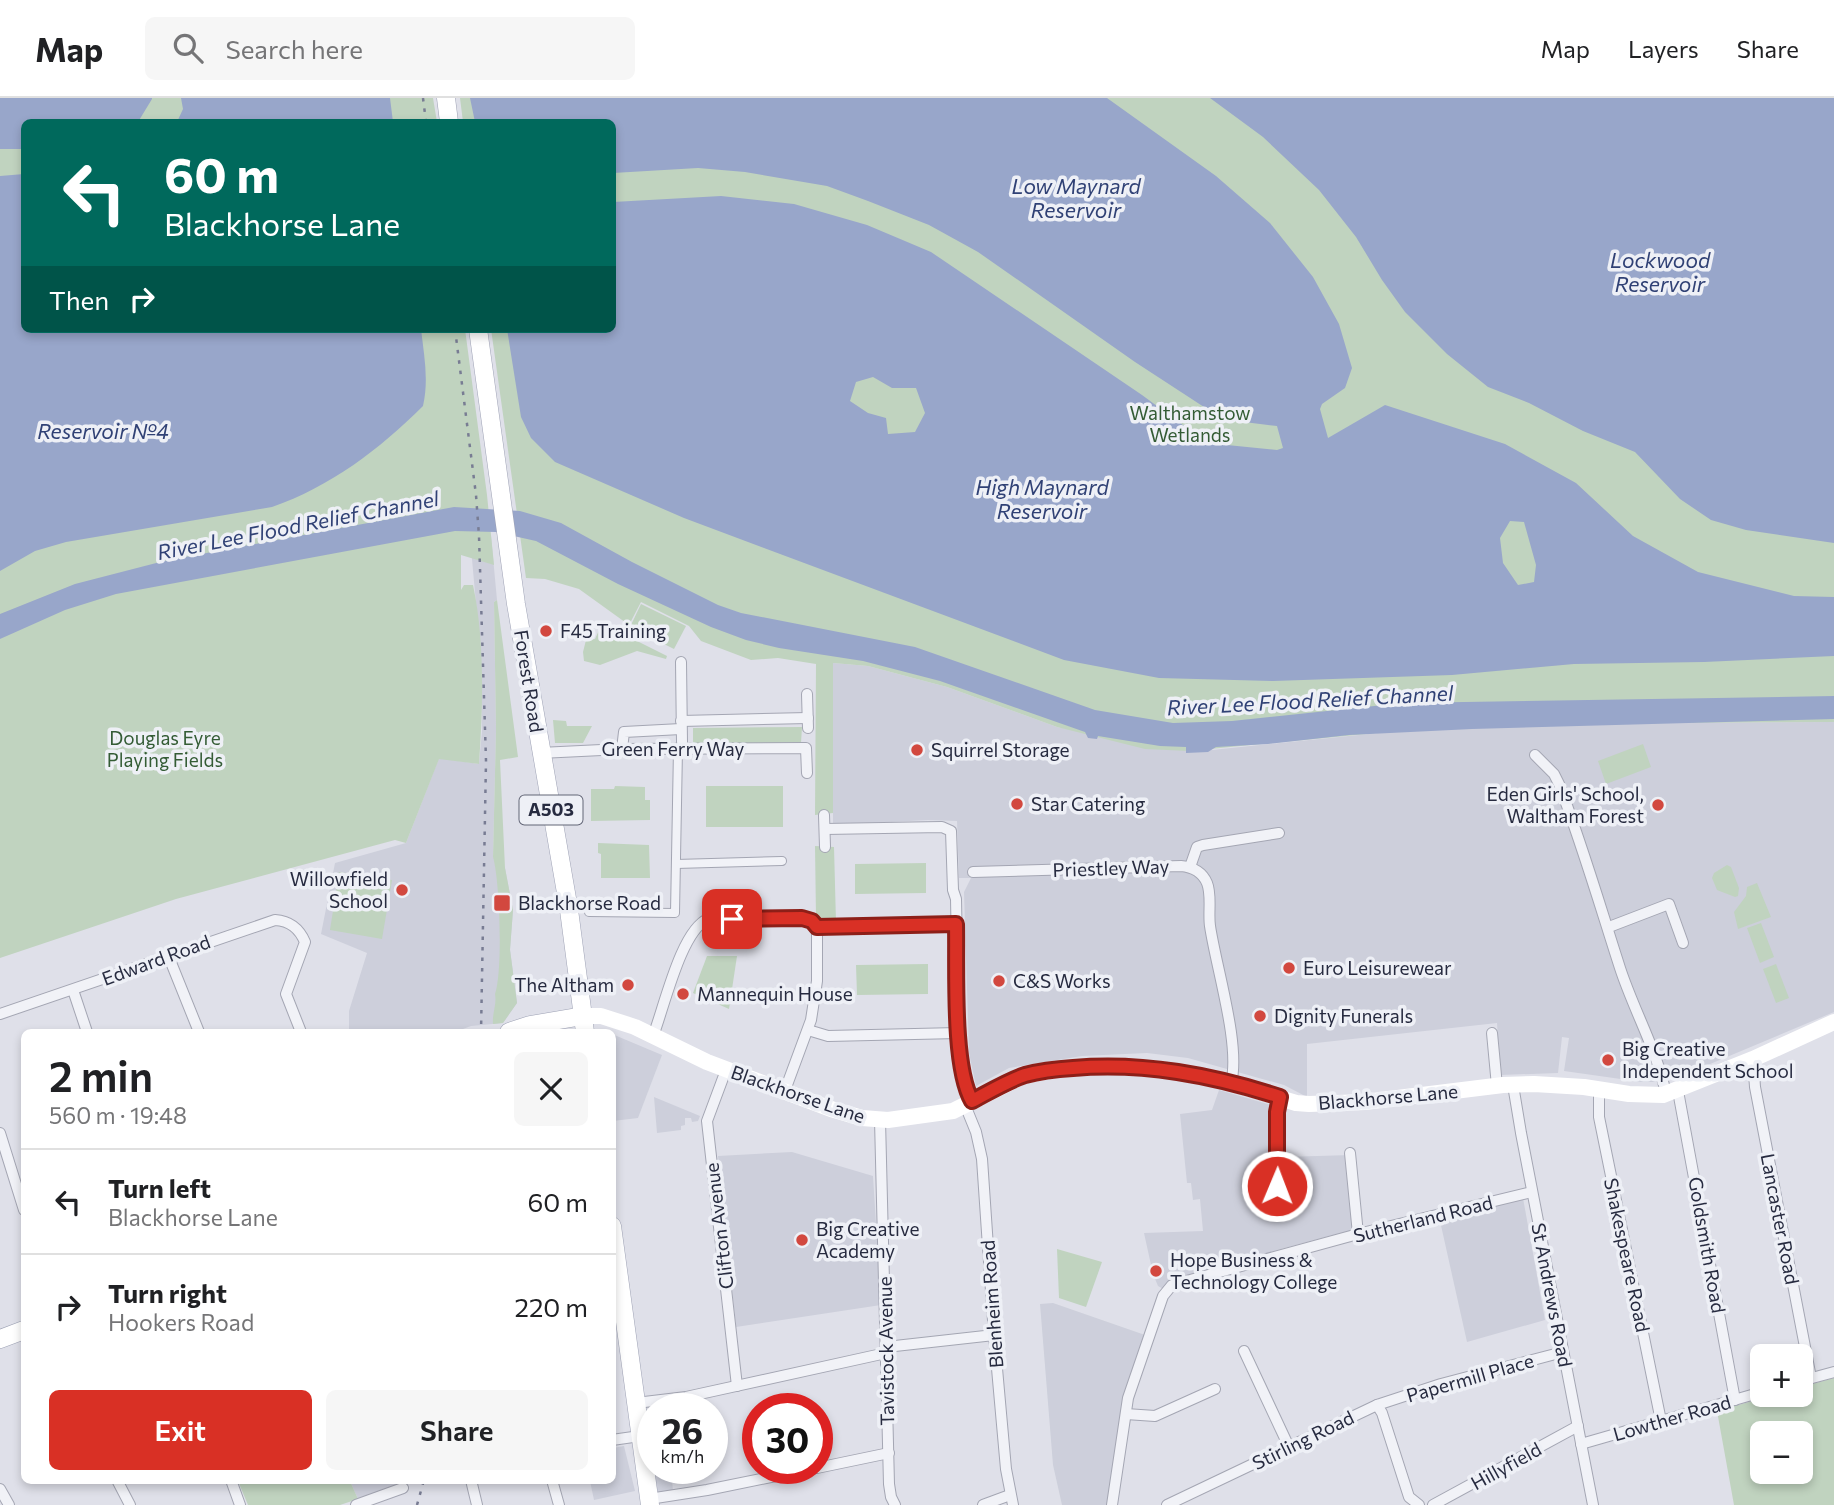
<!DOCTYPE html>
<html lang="en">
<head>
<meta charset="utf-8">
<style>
  body { margin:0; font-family:Commissioner,sans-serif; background:#f6f6f6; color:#202124; height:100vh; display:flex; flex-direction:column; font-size:26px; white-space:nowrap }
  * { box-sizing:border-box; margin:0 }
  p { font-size:23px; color:#757577 }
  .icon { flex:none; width:38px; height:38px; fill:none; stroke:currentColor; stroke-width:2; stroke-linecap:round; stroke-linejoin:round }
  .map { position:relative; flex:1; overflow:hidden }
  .sheet { position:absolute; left:21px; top:931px; width:595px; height:455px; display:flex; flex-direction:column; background:#fff; border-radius:10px; box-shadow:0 4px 10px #0003 }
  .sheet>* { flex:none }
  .guide { position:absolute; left:21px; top:21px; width:595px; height:214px; border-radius:10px; box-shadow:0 4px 10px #0003; background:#00695c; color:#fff; overflow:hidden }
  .controls { position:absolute; left:1750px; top:1246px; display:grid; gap:14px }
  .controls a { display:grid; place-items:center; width:63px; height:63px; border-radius:10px; background:#fff; box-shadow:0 4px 10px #0003; font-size:35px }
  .speed { position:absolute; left:637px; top:1295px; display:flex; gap:14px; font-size:35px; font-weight:700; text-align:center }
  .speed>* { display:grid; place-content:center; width:91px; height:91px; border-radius:50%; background:#fff; box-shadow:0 4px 10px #0003; line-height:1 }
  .speed small { font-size:18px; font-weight:400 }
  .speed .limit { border:10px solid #d22; background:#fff; color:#111 }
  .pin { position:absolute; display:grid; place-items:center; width:60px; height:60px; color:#fff; margin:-30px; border-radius:14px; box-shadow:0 4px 10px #0006 }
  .me { position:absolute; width:77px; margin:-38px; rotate:1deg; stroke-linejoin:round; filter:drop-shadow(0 0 5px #0008) }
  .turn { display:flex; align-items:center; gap:24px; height:147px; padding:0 28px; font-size:32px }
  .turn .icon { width:91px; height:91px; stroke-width:2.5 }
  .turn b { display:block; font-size:49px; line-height:60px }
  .then { display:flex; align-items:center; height:66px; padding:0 28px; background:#0003; gap:14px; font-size:26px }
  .round { display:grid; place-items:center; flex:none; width:74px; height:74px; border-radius:10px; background:#f6f6f6 }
  .summary { display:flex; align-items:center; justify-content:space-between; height:119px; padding:0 28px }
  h1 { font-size:42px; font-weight:600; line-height:52px }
  .button { display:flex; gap:14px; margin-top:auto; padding:14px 28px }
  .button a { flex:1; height:80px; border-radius:10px; background:#d93025; color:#fff; font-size:28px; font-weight:600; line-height:80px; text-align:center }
  .button a+a { background:#f6f6f6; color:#202124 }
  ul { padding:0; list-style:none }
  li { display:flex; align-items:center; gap:21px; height:105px; padding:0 28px; border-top:2px solid #e0e0e0 }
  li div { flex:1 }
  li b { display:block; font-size:26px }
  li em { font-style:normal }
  header { display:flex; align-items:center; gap:42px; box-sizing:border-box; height:98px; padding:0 35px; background:#fff; border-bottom:2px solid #e0e0e0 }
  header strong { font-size:33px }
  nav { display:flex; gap:38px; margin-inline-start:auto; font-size:24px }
  .search { width:490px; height:63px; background:#f6f6f6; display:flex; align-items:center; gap:18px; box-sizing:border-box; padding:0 24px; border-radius:10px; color:#757577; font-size:26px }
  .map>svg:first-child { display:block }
  .built { fill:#cdcfdb }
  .green { fill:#c0d3bf; fill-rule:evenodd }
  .water { fill:#98a6ca; fill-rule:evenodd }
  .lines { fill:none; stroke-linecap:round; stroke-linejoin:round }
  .pedestrian-casing { stroke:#a4a6b3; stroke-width:10 }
  .minor-casing { stroke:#a4a6b3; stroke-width:12 }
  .primary-casing { stroke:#9ea2b5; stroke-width:19 }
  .pedestrian { stroke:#f1f2f7; stroke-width:8 }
  .minor { stroke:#f1f2f7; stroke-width:10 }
  .secondary { stroke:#fff; stroke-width:16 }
  .primary { stroke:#fff; stroke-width:18 }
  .rail { stroke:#787c93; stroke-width:2.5; stroke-dasharray:3.5 7; stroke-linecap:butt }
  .route-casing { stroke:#8d1f18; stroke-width:18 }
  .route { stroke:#d93025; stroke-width:12 }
  .poi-dot { fill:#d2483f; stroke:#eef0f6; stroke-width:2.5 }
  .labels { text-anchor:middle; stroke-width:7; stroke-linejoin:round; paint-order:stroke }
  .shield { fill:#eef0f6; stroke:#636677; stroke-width:2 }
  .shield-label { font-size:18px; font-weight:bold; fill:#272b40 }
  .park-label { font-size:19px; fill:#345c35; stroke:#eef0f6 }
  .poi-label { font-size:19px; fill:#272b40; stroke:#eef0f6; text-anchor:start }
  .street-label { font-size:19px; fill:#272b40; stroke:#eef0f6 }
  .water-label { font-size:21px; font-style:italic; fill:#304175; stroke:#eef0f6 }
</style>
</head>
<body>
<header>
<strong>Map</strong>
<div class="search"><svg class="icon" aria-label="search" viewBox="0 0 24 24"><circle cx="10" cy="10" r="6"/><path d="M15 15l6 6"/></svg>Search here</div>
<nav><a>Map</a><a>Layers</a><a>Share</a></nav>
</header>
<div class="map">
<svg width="1834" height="1407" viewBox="0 0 1834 1407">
  <rect width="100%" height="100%" fill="#dfe0e9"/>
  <g class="built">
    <polygon points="491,438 497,502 494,504 496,632 493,759 505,770 513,812 510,851 517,905 503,925 471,928 455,934 349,934 349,913 367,855 321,836 335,765 406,745 439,660 479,666 482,633 480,550 470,439"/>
    <polygon points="833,565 868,568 947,589 1057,629 1202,653 1408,632 1667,625 1834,624 1834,914 1679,979 1658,984 1642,984 1564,973 1569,940 1562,939 1558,975 1500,977 1497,925 1307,946 1307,999 1284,987 1188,960 1147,955 1082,958 1009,970 976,988 969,955 964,794 971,780 959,780 957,723 928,722 833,727"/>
    <polygon points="612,936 662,957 638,1020 613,1023"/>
    <polygon points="1219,992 1282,1010 1283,1059 1351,1057 1352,1132 1281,1151 1170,1187 1165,1192 1158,1188 1153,1176 1144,1135 1203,1133 1200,1101 1193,1102 1191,1085 1187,1085 1180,1016 1212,1012"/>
    <polygon points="654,999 700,1018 698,1023 692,1024 691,1020 685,1020 685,1027 681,1028 681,1032 657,1035"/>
    <polygon points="792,1054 873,1078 881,1207 736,1229 718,1058"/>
    <polygon points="1523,1100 1545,1222 1467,1244 1440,1123"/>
    <polygon points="1053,1205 1145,1237 1112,1407 1062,1407 1053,1367 1040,1206"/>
    <polygon points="624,1348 635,1393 594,1402 590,1383 612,1382 613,1350"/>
    <polygon points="654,1370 693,1370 694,1371 680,1375 680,1381 672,1382 673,1393 658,1395"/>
    <polygon points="350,1383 405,1383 358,1401"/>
  </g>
  <g class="green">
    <path d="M0,0H433L437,24H24V231H465L487,397L494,467L461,457V492L464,487H473C485,542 483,610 479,666L439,661L406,745L395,742L176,801L0,860Z"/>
    <polygon points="460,0 1834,0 1834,624 1667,625 1408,632 1189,653 1145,651 1057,629 947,589 868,568 833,565 833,715 815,717 816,566 778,560 751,562 701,543 689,528 641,504 629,527 579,491 545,481 526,480 491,231 612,231 612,24 463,24"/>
    <path d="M497,502L518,659L500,662L505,770L513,812L510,852L517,905L503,925L493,926C492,915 497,907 495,896C503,873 500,783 493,759L496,632L494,504Z"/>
    <polygon points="641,506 686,528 674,551 630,529"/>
    <polygon points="605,527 667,558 666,561 637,553 600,567 584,563 583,554 586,542 595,541 601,528"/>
    <polygon points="553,622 566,623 567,628 592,628 583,645 555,645"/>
    <polygon points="802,629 801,645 693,645 693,630"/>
    <polygon points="1643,646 1651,669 1606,686 1598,663"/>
    <polygon points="615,688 645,689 645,702 650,702 650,722 591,723 591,691 614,691"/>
    <rect x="706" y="688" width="77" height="41"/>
    <polygon points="598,745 649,747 650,780 601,780 601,756 598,755"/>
    <polygon points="815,748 834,749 836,824 821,823 816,820"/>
    <polygon points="926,765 926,795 855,796 855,766"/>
    <polygon points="1727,767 1731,769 1739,790 1738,798 1735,799 1717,792 1712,780 1714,775"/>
    <polygon points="339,774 392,782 382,841 330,832"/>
    <polygon points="1757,785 1771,819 1738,831 1734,814 1746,798 1747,789"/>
    <polygon points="1761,825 1774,859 1760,865 1747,830"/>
    <polygon points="707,858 737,858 729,911 693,895"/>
    <polygon points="928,866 928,896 857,897 856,867"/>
    <polygon points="1776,866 1789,900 1776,905 1763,871"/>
    <polygon points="1057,1151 1102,1164 1086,1209 1059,1200"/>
    <path d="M1834,1280V1407H1734L1717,1313L1774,1297H1801V1289ZM1762,1335H1801V1374H1762Z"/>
    <polygon points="238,1383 350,1383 358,1401 340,1407 248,1407"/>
  </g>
  <g class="water">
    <polygon points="0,0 152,0 152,1 138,24 24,24 24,51 0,51"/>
    <polygon points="181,0 390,0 393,24 177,24 183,11"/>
    <path d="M470,0H1107L1216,78L1270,125L1313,179L1339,226L1352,270L1345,290L1322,306L1320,311L1328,340L1385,307L1505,346L1576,385L1633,438L1698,474L1794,498L1834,499V558L1704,564L1574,566L1452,577L1273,583L1159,580L1064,562L684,420L555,364L531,340L521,319L507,231H612L613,104L721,98L794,106L867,127L931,154L1142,297L1191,333L1227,347L1277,352L1283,350L1277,328L1236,323L1204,309L1135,264L978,154L929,127L868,103L827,88L745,74L698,70L613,75L612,24H475ZM873,279L892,290H916L925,315L915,334L888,336L886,320L868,315L850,303L856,284ZM1510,423L1524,424L1536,467L1534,484L1518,487L1503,465L1500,440Z"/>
    <polygon points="1210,0 1834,0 1834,445 1746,432 1711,422 1680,401 1635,354 1583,333 1529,305 1488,289 1447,256 1405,214 1382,182 1356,139 1319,92 1263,39"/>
    <path d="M24,76V231H421C424,257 429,282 423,308C380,351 330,389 272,409L66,444L35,453L0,473V78Z"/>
    <polygon points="454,409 520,413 561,425 632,464 718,507 741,515 915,549 1095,612 1173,625 1232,623 1403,605 1834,598 1834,621 1472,631 1349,637 1268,646 1216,649 1208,654 1186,655 1186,649 1160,648 1098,638 1097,641 1088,640 1085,634 940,583 863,563 779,550 746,542 711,529 618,486 536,443 496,434 455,433 116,496 65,512 0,541 0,516 75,486 164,463"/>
  </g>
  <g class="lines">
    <g class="pedestrian-casing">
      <g id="pedestrian">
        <polyline points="676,766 782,763"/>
        <polyline points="589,814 675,815 678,651"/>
      </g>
    </g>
    <g class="minor-casing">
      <g id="minor">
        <polyline points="681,564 682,644"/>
        <polyline points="807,596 808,630"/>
        <polyline points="681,623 808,620"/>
        <polyline points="622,651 624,634 681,631"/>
        <polyline points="540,655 622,651 806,650 807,675"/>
        <path d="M1535,657L1554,676L1559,686C1582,746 1600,808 1620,870C1634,913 1657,952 1666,996"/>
        <polyline points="824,717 825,749"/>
        <polyline points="825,731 942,729 951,733 953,792 956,801 959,955 967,992 972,1003"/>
        <polyline points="1190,769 1197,749 1203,747 1279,735"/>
        <path d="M973,774L1181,768C1192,769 1202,773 1207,785C1212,797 1208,815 1210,828C1216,869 1241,948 1231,985"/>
        <polyline points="817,829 956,826"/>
        <polyline points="1609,829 1669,806 1683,845"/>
        <polyline points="168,857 199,934"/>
        <polyline points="73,892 87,934"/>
        <path d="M0,916L275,822C290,823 299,830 305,844L286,896L301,934"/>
        <polyline points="808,932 828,938 958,935"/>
        <polyline points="1492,935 1497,988"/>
        <path d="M653,938C664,910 681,832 708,821H808L817,829V883L811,922L784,995"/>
        <polyline points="1753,961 1755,989 1811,1280"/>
        <polyline points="726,972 707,1023 737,1288"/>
        <polyline points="1513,987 1521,1035 1593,1407"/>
        <polyline points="1599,991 1599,1019 1661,1323"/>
        <polyline points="1678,993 1735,1302"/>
        <polyline points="965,1007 976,1034 982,1061 994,1237 1006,1371 1013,1407"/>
        <polyline points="880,1022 889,1386 891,1399 895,1407"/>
        <polyline points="0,1035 24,1112"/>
        <polyline points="1350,1055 1358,1136"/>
        <path d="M1276,1092C1284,1063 1275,1029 1280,999"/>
        <polyline points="886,1249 994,1237"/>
        <polyline points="1244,1253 1289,1349"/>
        <polyline points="1801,1283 1834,1274"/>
        <polyline points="636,1305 686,1299 886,1255"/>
        <polyline points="1377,1307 1441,1286 1563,1254"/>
        <polyline points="1126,1316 1155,1318 1215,1291"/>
        <polyline points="612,1342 640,1338"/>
        <polyline points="1581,1346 1762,1294"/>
        <polyline points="817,1370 889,1355"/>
        <polyline points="117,1382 130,1407"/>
        <polyline points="231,1382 240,1407"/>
        <polyline points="471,1382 477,1407"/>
        <polyline points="552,1382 559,1407"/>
        <polyline points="0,1391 9,1407"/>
        <polyline points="649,1401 707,1392 815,1370"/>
        <polyline points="356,1407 403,1390"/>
        <polyline points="983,1407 1010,1397"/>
        <polyline points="1112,1407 1128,1300 1163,1198 1172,1187 1358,1136 1532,1094"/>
        <polyline points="1167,1407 1377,1307 1382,1315 1409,1399 1419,1407"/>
        <polyline points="1433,1407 1578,1328"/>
      </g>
    </g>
    <g class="primary-casing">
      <g id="primary">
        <polyline points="446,0 449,24"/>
        <polyline points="478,231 516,506 569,812 585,934"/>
        <polyline points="509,934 530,927 583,918"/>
        <polyline points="612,1128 650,1407"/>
        <polyline points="0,1241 24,1232"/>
      </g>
    </g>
    <use href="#pedestrian" class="pedestrian"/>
    <use href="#minor" class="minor"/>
    <polyline class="secondary" points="583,918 601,918 635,929 707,964 831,1011 862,1020 888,1022 953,1013 1023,978 1056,972 1102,968 1162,971 1231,985 1296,1005 1309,1006 1365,1004 1503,987 1534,986 1584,989 1629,996 1663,997 1753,961 1834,924"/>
    <use href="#primary" class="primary"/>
    <g class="rail">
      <polyline points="423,0 426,24"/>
      <polyline points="455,231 476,397 479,438 486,663 481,934"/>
      <polyline points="417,1407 424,1382"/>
    </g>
  </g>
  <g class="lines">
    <g class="route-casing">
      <path id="route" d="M732,821L802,820L812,823L817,829L956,826C957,869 952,968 972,1003C989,994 1007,983 1025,977C1040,973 1057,971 1073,970C1144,964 1212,977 1280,999L1277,1014V1088"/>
    </g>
    <use href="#route" class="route"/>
  </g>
  <g class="poi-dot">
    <circle cx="546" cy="533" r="7"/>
    <circle cx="917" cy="652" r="7"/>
    <circle cx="1017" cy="706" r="7"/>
    <circle cx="1658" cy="707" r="7"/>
    <circle cx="402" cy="792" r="7"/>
    <rect x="493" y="796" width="18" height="18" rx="3.5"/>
    <circle cx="1289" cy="870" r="7"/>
    <circle cx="999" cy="883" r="7"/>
    <circle cx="628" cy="887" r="7"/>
    <circle cx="683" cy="896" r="7"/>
    <circle cx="1260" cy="918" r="7"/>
    <circle cx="1608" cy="962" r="7"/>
    <circle cx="802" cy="1142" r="7"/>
    <circle cx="1156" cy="1173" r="7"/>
  </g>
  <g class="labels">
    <rect class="shield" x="519.5" y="697.5" width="63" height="29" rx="5"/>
    <g class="shield-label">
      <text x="551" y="718">A503</text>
    </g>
    <g class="park-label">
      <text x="1190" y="322">Walthamstow<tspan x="1190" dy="22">Wetlands</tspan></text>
      <text x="165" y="647">Douglas Eyre<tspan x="165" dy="22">Playing Fields</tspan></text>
    </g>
    <g class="poi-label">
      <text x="560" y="540">F45 Training</text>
      <text x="931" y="659">Squirrel Storage</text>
      <text x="1644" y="703" text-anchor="end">Eden Girls' School,<tspan x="1644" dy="22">Waltham Forest</tspan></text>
      <text x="1031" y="713">Star Catering</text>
      <text x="388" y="788" text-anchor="end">Willowfield<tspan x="388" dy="22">School</tspan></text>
      <text x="518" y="812">Blackhorse Road</text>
      <text x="1303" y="877">Euro Leisurewear</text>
      <text x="1013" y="890">C&amp;S Works</text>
      <text x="614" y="894" text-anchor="end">The Altham</text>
      <text x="697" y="903">Mannequin House</text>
      <text x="1274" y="925">Dignity Funerals</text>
      <text x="1622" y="958">Big Creative<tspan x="1622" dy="22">Independent School</tspan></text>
      <text x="816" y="1138">Big Creative<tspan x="816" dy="22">Academy</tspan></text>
      <text x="1170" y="1169">Hope Business &amp;<tspan x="1170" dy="22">Technology College</tspan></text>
    </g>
    <g class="street-label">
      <text transform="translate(529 583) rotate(81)" y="7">Forest Road</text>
      <text x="673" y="658">Green Ferry Way</text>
      <text transform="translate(1111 770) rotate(-2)" y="7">Priestley Way</text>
      <text transform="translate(156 862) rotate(-20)" y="7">Edward Road</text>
      <text transform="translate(798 996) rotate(19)" y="7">Blackhorse Lane</text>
      <text transform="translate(1388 999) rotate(-5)" y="7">Blackhorse Lane</text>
      <text transform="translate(1423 1121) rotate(-14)" y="7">Sutherland Road</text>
      <text transform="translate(1780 1121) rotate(79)" y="7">Lancaster Road</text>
      <text transform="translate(719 1128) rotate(-97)" y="7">Clifton Avenue</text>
      <text transform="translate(1707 1147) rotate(80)" y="7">Goldsmith Road</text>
      <text transform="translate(1627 1157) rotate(78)" y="7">Shakespeare Road</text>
      <text transform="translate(1552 1197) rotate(79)" y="7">St Andrews Road</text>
      <text transform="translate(992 1206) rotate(-94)" y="7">Blenheim Road</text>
      <text transform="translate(886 1253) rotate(-91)" y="7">Tavistock Avenue</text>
      <text transform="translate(1470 1280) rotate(-16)" y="7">Papermill Place</text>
      <text transform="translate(1672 1320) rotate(-16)" y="7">Lowther Road</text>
      <text transform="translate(1303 1342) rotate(-26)" y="7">Stirling Road</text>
      <text transform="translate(1506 1368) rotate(-29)" y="7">Hillyfield</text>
    </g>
    <g class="water-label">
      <text x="1076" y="96">Low Maynard<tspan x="1076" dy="24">Reservoir</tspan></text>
      <text x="1660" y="170">Lockwood<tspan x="1660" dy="24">Reservoir</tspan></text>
      <text x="103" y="341">Reservoir №4</text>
      <text x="1042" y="397">High Maynard<tspan x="1042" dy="24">Reservoir</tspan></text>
      <text transform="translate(298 428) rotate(-11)" y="7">River Lee Flood Relief Channel</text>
      <text transform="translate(1310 603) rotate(-3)" y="7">River Lee Flood Relief Channel</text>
    </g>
  </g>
</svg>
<div class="controls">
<a>+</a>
<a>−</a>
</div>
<div class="speed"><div>26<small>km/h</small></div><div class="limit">30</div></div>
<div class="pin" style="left:732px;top:821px;background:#d93025"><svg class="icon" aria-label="arrive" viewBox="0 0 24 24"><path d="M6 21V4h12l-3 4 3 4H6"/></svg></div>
<svg class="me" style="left:1277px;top:1088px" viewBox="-20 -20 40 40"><circle r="17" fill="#d93025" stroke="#fff" stroke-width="3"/><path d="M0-11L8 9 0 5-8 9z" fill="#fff"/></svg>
<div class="guide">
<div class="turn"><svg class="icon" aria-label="left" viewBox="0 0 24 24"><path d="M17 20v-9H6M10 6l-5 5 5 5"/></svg><div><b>60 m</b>Blackhorse Lane</div></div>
<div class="then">Then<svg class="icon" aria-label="right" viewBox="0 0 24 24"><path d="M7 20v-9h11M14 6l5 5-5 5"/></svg></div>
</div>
<section class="sheet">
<div class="summary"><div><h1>2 min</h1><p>560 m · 19:48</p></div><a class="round"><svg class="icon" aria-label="close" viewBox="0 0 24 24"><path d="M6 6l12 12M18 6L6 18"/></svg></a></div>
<ul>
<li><svg class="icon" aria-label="left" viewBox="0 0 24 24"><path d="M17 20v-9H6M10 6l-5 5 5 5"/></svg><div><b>Turn left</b><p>Blackhorse Lane</p></div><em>60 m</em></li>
<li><svg class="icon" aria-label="right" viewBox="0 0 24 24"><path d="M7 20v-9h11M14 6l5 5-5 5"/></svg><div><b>Turn right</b><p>Hookers Road</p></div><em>220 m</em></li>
</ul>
<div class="button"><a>Exit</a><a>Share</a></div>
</section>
</div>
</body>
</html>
